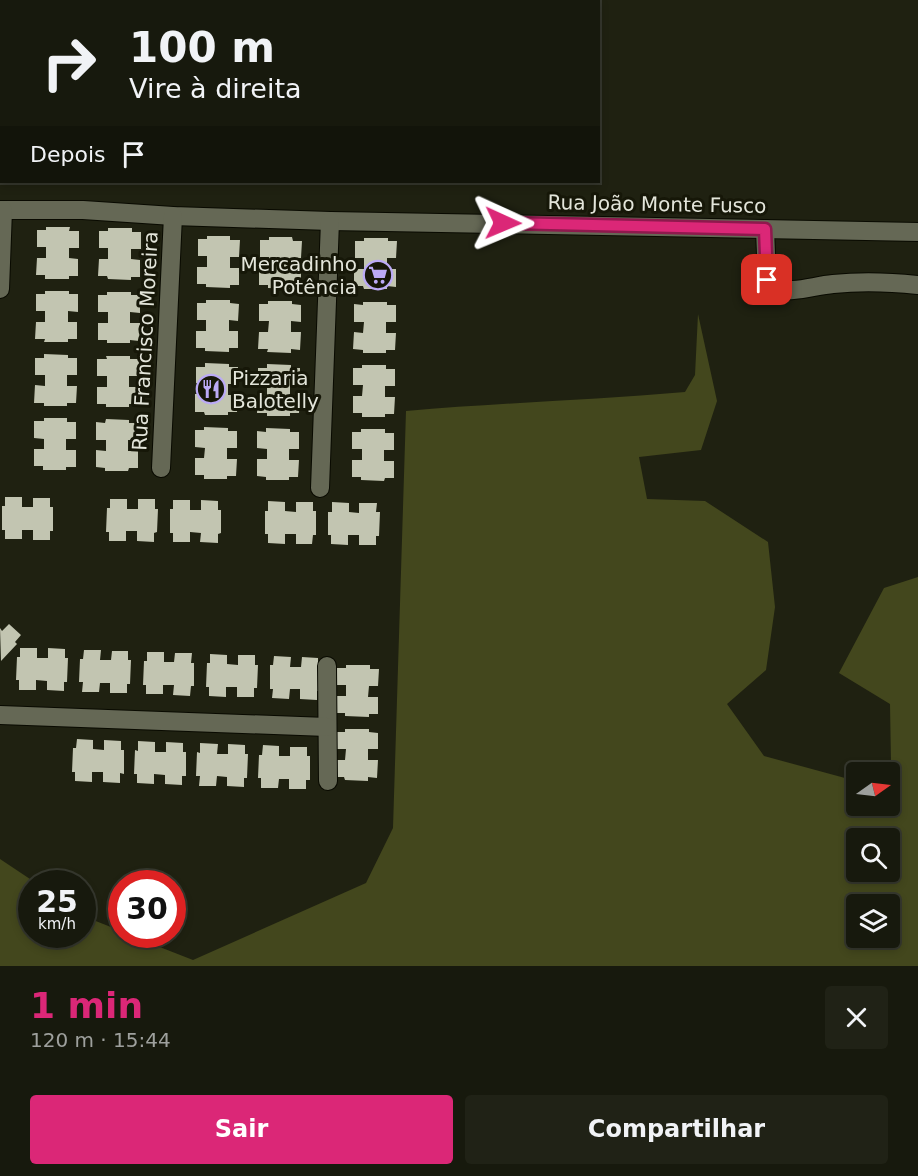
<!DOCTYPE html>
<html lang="pt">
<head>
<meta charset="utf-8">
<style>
  body { margin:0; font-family:"DejaVu Sans",sans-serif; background:#202216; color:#f1f3f6; height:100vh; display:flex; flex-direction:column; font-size:22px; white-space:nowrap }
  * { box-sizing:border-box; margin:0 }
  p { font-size:20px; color:#9ea09d }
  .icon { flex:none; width:33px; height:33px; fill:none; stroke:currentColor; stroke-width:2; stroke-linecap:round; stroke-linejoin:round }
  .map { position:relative; height:966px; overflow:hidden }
  .side { display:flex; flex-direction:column; background:#17190d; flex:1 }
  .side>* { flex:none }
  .banner { position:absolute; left:0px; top:0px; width:600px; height:183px; box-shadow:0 3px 9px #0003,0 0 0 2px #36382e; background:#17190d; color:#f1f3f6; overflow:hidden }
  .needle { width:39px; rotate:76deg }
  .buttons { position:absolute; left:846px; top:762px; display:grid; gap:12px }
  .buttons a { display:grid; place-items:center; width:54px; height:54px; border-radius:6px; background:#17190d; box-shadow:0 3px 9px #0003,0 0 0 2px #36382e; font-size:30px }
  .speed { position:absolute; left:18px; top:870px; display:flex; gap:12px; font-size:30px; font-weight:700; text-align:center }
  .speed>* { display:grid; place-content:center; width:78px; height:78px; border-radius:50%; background:#17190d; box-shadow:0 3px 9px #0003,0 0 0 2px #36382e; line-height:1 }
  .speed small { font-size:15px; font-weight:400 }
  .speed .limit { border:9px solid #d22; background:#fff; color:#111 }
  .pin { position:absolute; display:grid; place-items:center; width:51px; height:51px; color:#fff; margin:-26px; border-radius:12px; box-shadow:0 3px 9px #0006 }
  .me { position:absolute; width:66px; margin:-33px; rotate:91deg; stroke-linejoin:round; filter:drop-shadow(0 0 4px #0008) }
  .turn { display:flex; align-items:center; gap:21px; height:126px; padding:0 30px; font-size:27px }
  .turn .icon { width:78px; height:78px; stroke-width:2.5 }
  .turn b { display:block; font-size:42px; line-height:51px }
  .then { display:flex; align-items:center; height:57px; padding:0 30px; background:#0003; gap:12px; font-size:22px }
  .round { display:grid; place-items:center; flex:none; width:63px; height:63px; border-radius:6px; background:#202216 }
  .headline { display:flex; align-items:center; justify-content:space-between; height:102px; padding:0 30px }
  h1 { font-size:36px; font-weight:800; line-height:45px; color:#db2777 }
  .cta { display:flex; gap:12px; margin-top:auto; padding:12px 30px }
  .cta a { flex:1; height:69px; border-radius:6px; background:#db2777; color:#fff; font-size:24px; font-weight:800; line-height:69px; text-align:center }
  .cta a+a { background:#202216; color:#f1f3f6 }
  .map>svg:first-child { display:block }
  .green { fill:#43471d; fill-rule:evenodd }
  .building { fill:#c2c5b1 }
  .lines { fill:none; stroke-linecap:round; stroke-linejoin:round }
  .minor-casing { stroke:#090a01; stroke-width:20 }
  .minor { stroke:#656855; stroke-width:18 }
  .route-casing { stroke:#8e194d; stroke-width:15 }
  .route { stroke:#db2777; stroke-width:10 }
  .labels { text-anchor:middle; stroke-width:6; stroke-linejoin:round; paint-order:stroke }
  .street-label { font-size:20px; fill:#e3e5da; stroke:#161708 }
  .poi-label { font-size:20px; fill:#e3e5da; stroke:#161708; text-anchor:end }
</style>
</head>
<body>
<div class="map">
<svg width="918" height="966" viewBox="0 0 918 966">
  <rect width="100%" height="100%" fill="#1f2111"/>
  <path class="green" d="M698,314L717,401L701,450L639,457L647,499L705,501L768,542L775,607L766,670L727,704L764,756L856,781V806H890V772H882L891,763L890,704L839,673L884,588L918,577V966H0V859L36,883L32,884V934H82L83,916L121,931L122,934L129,935L193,960L366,883L393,828L406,411C499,403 592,400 685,392L695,375ZM856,838H890V872H856ZM856,904H890V938H856Z"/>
  <g class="building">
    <polygon points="46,227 70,227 69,231 79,231 79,248 69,248 69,258 78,259 78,276 69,276 69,279 45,279 45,275 36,275 37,258 46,258 46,247 37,247 37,230 46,230"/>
    <polygon points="108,228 132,228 132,232 141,232 141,249 131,249 131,259 140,260 140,277 131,277 131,280 108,279 107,276 98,276 99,259 108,259 108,248 99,248 99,231 108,231"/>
    <polygon points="207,236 230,236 230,240 240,240 239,257 230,257 230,268 239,268 239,285 230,285 230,288 206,287 206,284 197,284 197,267 207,267 207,256 198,256 198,239 207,239"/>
    <polygon points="269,237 292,237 293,241 302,241 301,258 292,258 291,269 301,269 301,286 292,286 292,289 268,288 268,285 259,285 259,268 269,268 269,257 260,257 260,240 269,240"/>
    <polygon points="364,238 388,238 388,241 397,241 396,258 387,258 387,269 396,269 396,287 387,286 387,289 364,289 363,286 354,286 354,269 364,269 364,258 355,258 355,241 364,241"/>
    <polygon points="45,291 69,291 69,294 78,294 78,312 68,311 68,322 77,322 77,339 68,339 68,342 44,342 45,339 35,339 36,322 45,322 45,311 36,311 36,294 45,294"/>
    <polygon points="107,292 131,292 131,295 140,295 140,313 130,312 130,323 140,323 139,341 130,340 130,343 107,343 107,340 98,340 98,323 108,323 108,312 98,312 98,295 107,295"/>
    <polygon points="206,300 230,300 230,303 239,304 238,321 229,320 229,331 238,331 238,348 229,348 229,352 205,351 205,348 196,348 196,331 206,331 206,320 197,320 197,303 206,303"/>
    <polygon points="268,301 292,301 292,304 301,305 301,322 291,321 291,332 301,332 300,350 291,349 291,353 267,352 268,349 258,349 259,332 268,332 269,321 259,321 259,304 268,304"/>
    <polygon points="363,302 387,302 387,305 396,305 396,322 386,322 386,333 396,333 395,350 386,350 386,353 363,353 363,350 353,349 354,332 363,333 364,322 354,322 354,304 363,305"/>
    <polygon points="44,354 68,355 68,358 77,358 77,375 67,375 67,386 77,386 76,403 67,403 67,406 44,406 44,403 34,403 35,385 45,386 45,375 35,375 35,358 44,358"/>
    <polygon points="106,356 130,356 130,359 139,359 139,376 129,376 129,387 139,387 138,404 129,404 129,407 106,407 106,404 97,404 97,387 107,387 107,376 97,376 97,359 107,359"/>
    <polygon points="205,363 229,364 229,367 238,367 238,384 228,384 228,395 238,395 237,412 228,412 228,415 205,415 204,412 195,412 195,394 205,394 206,384 196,383 196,367 205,367"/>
    <polygon points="267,364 291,365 291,368 300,368 300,385 290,385 290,396 300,396 299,413 290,413 290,416 267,416 267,413 257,413 258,395 267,396 267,385 258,385 258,368 267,368"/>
    <polygon points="362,365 386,365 386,369 395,369 395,386 385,386 385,397 395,397 394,414 385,414 385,417 362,417 362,413 353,413 353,396 362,396 363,385 353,385 353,368 362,368"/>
    <polygon points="44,418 67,418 67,422 76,422 76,439 66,439 66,450 76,450 76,467 66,467 66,470 43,470 43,466 34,466 34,449 44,449 44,439 34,438 34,421 44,421"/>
    <polygon points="106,419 129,420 129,423 138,423 138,440 128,440 128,451 138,451 138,468 129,468 128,471 105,471 105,468 96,467 96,450 106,451 106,440 96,440 96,422 105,423"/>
    <polygon points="204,427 228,428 228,431 237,431 237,448 227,448 227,459 237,459 236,476 227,476 227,479 204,479 204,475 195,475 195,458 204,458 205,448 195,447 195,430 204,430"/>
    <polygon points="266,428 290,429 290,432 299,432 299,449 289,449 289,460 299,460 298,477 289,477 289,480 266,480 266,477 257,476 257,459 267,459 267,449 257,448 257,431 266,432"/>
    <polygon points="361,429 385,429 385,433 394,433 394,450 384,450 384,461 394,461 394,478 385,478 384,481 361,480 361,477 352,477 352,460 362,460 362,449 352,449 352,432 361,432"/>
    <polygon points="5,497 22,497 22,507 33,507 33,498 50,498 50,507 53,507 53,531 50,531 50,540 33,540 33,530 22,530 22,539 5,539 5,530 2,530 2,506 5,506"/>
    <polygon points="110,499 127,499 127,509 138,509 138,499 155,499 155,509 158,509 157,532 154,533 154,542 137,541 137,531 126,531 126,541 109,541 109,532 106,532 107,508 110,508"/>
    <polygon points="173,500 190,500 190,510 201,510 201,500 218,501 218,510 221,510 221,533 218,534 218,543 200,542 201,533 190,532 190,542 173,542 173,533 170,533 170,509 173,509"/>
    <polygon points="268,501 285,502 285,511 296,512 296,502 313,502 313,511 316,511 316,535 313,535 312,544 296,544 296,534 285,534 285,544 268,543 268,534 265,534 265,511 268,511"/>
    <polygon points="332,502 349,503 349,512 359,513 359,503 377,503 376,512 380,512 379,536 376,536 376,545 359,545 359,535 348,535 348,545 331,544 331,535 328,535 328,512 332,512"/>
    <polygon points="9,624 21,635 15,642 17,644 1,661 0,628 2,631"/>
    <polygon points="20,648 37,648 37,658 48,658 48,648 65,649 65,658 68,658 67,682 64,682 64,691 47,690 47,681 36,680 36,690 19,690 19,680 16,680 17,657 20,657"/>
    <polygon points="84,650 101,650 100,660 111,660 112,651 128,651 128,660 131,660 130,684 127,684 127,693 110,693 110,683 100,683 99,692 82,692 83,682 79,682 80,659 83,659"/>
    <polygon points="147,652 164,652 164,662 174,662 175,653 192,653 191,663 194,663 194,686 191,686 190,696 173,695 174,685 163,685 163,694 146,694 146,685 143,685 144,661 147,661"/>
    <polygon points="210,654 227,655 227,664 238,665 238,655 255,655 255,665 258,665 257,688 254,688 254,697 237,697 237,687 226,687 226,697 209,696 209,687 206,687 207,663 210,663"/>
    <polygon points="274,656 291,657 290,667 301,667 302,657 318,658 318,667 321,667 321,691 317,691 317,700 300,699 300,689 290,689 289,699 272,698 273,689 270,689 270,665 273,665"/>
    <polygon points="346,665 370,665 370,669 379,669 378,686 369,686 368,697 378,697 378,714 369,714 369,717 345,716 345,713 336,713 336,696 346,696 346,685 336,685 337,668 346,668"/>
    <polygon points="345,729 369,729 369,732 378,733 378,749 368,749 368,760 378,760 377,778 368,777 368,781 345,780 344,777 335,777 336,760 345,760 346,749 336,749 336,732 345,732"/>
    <polygon points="77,739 93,740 93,749 104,750 104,740 121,741 121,750 124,750 124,774 120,773 120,783 103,782 103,772 92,772 92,782 75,781 75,772 72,772 73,748 76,748"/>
    <polygon points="138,741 155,742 155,752 166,752 166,742 183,743 183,752 186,752 186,776 182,776 182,785 165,784 165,775 154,774 154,784 137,783 137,774 134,774 135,750 138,751"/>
    <polygon points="200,743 218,744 217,754 228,754 228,744 245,745 245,754 248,754 247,778 244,778 244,787 227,786 227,777 217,776 216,786 199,786 200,776 196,776 197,752 200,753"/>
    <polygon points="263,745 279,746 279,756 290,756 290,747 307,747 307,756 310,756 310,780 306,780 306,789 289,789 289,779 279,779 278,788 261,788 261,778 258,778 259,755 262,755"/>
  </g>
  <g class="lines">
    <g class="minor-casing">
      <g id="minor">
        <polyline points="0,210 83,210 173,216 330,221 918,232"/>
        <path d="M765,229L767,280L773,288C793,294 812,286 833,284C861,281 890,282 918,285"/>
        <polyline points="0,289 3,210"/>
        <polyline points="161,468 173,216"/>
        <polyline points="320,488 330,221"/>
        <polyline points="327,666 328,781"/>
        <polyline points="0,715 327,727"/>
      </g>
    </g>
    <use href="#minor" class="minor"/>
  </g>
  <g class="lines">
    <g class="route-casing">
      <polyline id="route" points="503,223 765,229 767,280"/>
    </g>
    <use href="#route" class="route"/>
  </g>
  <defs>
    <g id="supermarket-ring" transform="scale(1.5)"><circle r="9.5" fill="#161708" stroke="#bbaaf6" stroke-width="1.5"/><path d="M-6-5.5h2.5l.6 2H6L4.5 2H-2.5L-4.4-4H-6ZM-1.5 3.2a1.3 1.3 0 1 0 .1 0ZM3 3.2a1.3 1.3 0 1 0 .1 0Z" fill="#bbaaf6"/></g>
    <g id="restaurant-ring" transform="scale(1.5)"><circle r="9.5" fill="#161708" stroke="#bbaaf6" stroke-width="1.5"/><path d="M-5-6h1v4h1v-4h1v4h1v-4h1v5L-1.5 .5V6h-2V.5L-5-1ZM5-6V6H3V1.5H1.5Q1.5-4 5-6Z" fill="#bbaaf6"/></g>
  </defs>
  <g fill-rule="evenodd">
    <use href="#supermarket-ring" x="378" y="275"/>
    <use href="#restaurant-ring" x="211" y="389"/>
  </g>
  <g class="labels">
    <g class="street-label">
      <text transform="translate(657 204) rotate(1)" y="7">Rua João Monte Fusco</text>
      <text transform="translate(145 341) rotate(-87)" y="7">Rua Francisco Moreira</text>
    </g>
    <g class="poi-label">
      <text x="357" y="271">Mercadinho<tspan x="357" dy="23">Potência</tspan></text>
      <text x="232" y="385" text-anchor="start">Pizzaria<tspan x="232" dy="23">Balotelly</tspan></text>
    </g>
  </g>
</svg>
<div class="buttons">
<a><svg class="needle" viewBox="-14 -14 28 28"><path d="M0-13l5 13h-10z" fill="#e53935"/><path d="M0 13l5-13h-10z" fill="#9ea09d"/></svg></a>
<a><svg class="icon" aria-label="search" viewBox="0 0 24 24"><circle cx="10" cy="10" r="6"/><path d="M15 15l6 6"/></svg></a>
<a><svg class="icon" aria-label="layers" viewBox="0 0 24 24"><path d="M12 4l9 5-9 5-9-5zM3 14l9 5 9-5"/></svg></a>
</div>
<div class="speed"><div>25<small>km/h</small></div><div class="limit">30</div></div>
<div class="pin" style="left:767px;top:280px;background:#d93025"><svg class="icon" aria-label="arrive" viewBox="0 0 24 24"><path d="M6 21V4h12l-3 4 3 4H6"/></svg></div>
<svg class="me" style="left:503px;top:223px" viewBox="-20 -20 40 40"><path d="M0-17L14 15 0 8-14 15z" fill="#db2777" stroke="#fff" stroke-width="4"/></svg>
<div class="banner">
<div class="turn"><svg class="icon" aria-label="right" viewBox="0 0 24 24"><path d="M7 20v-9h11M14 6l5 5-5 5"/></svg><div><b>100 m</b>Vire à direita</div></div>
<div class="then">Depois<svg class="icon" aria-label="arrive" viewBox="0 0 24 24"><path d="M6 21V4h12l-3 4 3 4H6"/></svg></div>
</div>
</div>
<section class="side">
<div class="headline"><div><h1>1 min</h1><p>120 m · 15:44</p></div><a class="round"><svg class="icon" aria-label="close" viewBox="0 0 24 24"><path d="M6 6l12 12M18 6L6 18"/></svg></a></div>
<div class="cta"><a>Sair</a><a>Compartilhar</a></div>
</section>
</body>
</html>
